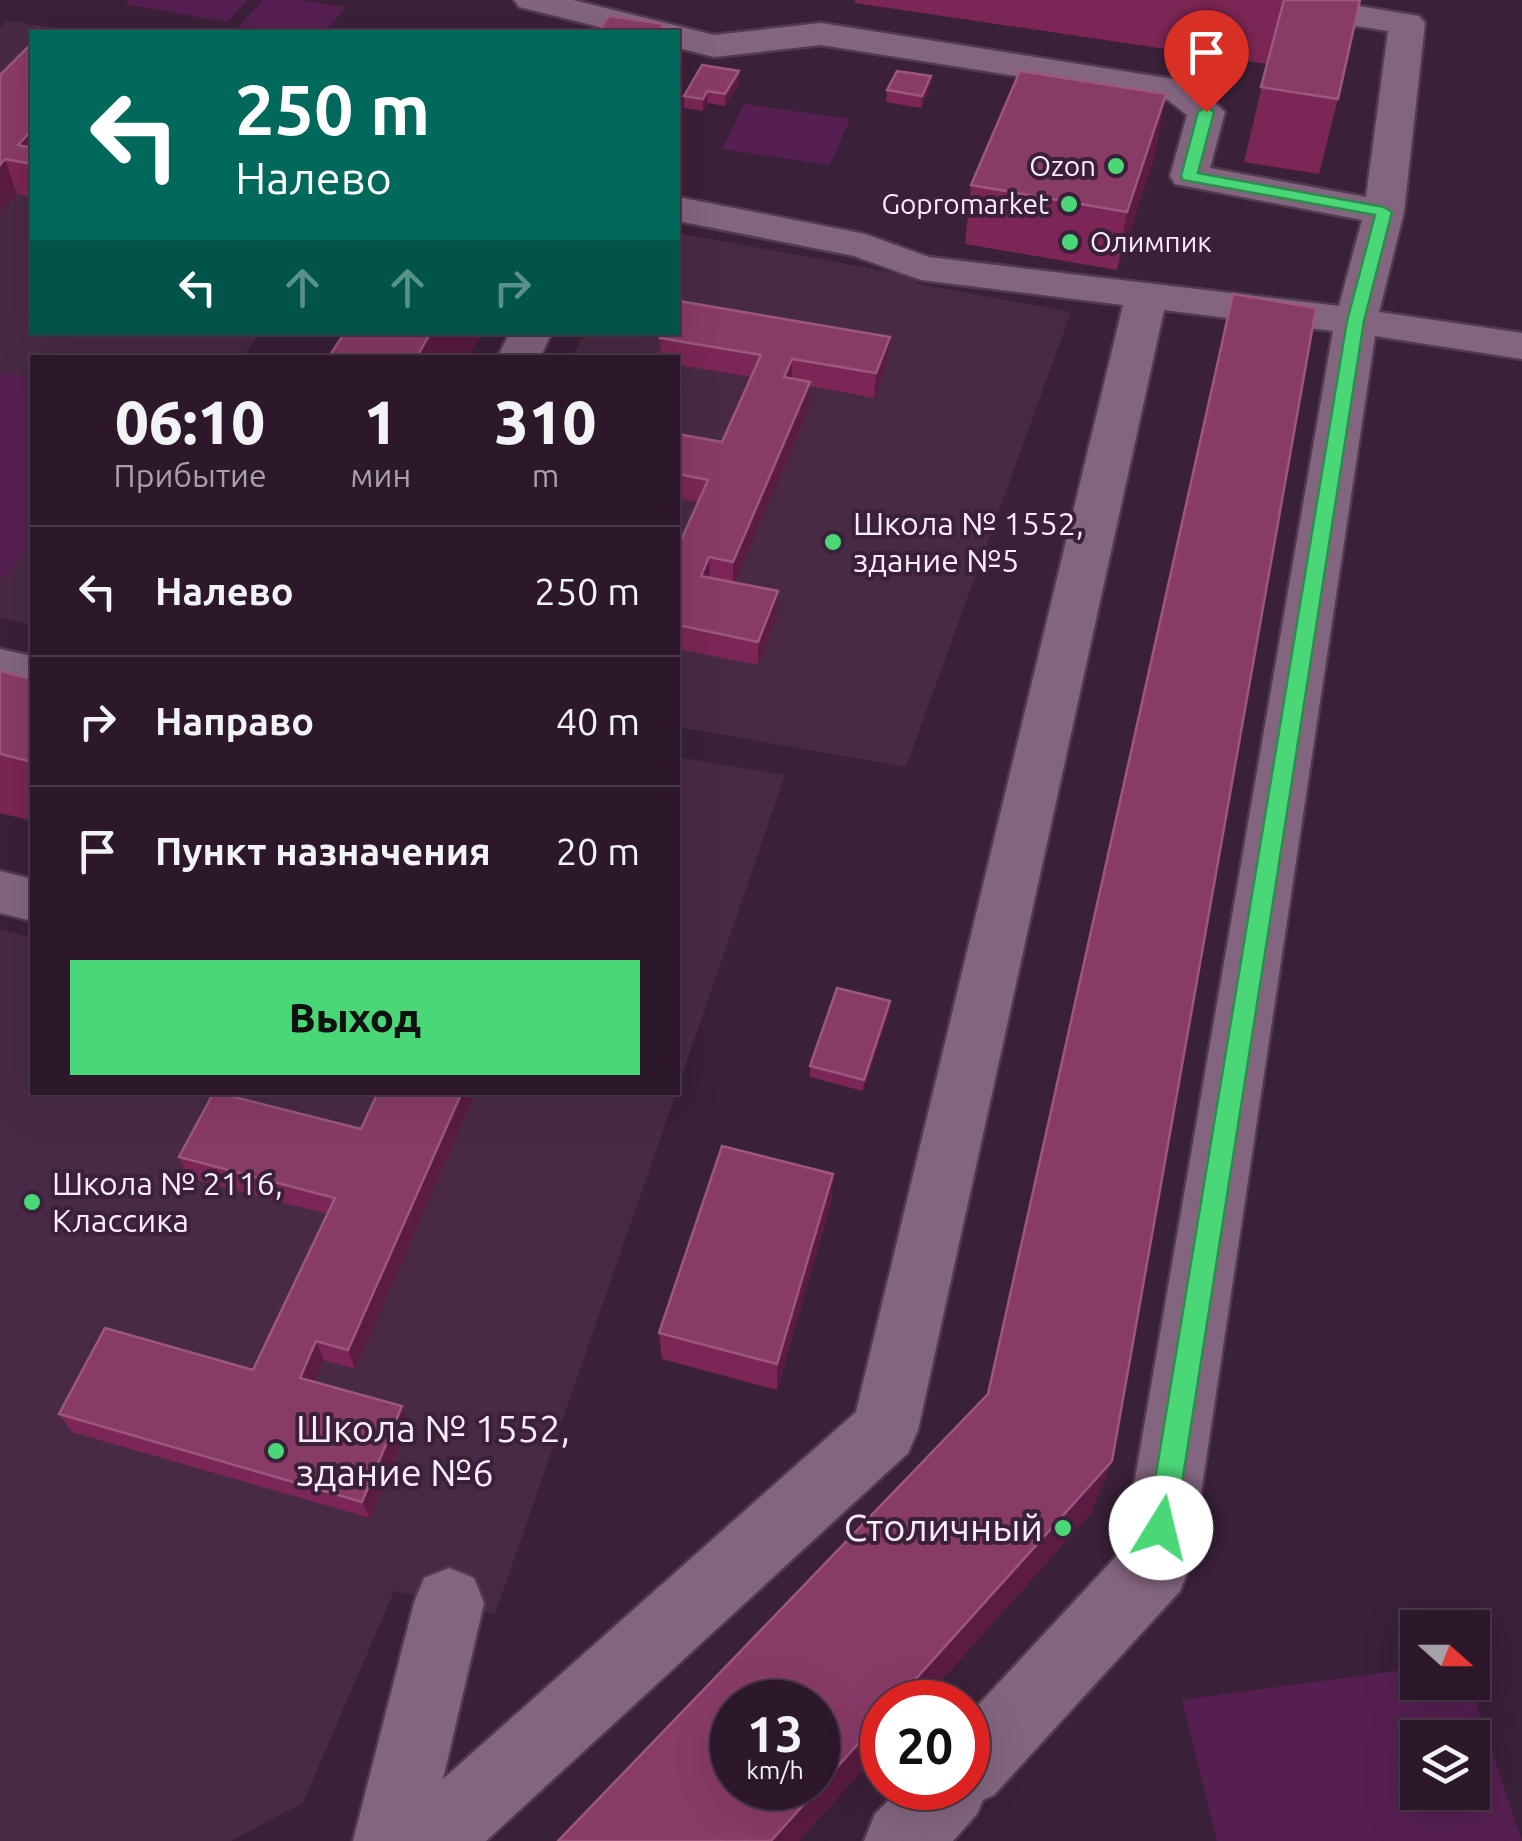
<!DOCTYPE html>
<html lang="ru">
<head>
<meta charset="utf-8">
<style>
  body { margin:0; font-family:Ubuntu,sans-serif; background:#382536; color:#f1f3f6; height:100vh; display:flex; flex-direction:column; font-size:38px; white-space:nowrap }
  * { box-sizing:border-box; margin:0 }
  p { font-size:32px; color:#a6a0a8 }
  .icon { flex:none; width:55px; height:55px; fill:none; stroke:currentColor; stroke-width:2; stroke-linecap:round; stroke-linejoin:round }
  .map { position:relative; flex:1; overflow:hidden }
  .details { position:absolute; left:30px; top:355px; width:650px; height:740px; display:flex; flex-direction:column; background:#2c182a; border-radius:0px; box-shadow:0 10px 40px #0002,0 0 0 2px #483747 }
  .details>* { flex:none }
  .top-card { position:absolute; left:30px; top:30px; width:650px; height:305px; border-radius:0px; box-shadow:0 10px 40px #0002,0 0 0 2px #483747; background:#00695c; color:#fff; overflow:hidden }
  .needle { width:65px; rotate:111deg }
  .fabs { position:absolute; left:1400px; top:1610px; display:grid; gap:20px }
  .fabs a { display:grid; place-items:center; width:90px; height:90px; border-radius:0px; background:#2c182a; box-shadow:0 10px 40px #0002,0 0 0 2px #483747; font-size:50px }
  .speed { position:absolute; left:710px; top:1680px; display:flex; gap:20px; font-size:50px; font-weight:700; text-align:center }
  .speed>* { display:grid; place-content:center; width:130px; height:130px; border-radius:50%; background:#2c182a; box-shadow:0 10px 40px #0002,0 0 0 2px #483747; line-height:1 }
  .speed small { font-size:25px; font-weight:400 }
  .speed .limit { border:15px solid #d22; background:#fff; color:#111 }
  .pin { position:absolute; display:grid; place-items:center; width:85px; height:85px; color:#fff; margin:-102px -42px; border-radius:50% 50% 50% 0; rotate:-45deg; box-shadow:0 0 10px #0007 }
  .pin .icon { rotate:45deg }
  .me { position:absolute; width:110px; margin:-55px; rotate:9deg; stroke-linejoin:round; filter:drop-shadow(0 0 8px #0008) }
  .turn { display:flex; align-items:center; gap:35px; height:210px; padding:0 40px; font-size:45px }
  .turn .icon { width:130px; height:130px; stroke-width:2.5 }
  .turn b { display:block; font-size:70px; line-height:85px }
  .lanes { display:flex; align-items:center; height:95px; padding:0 40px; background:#0003; justify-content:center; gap:50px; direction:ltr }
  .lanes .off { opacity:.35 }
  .eta { display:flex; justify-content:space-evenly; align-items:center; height:170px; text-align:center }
  .eta b { font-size:60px; font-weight:800; line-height:70px }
  .primary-button { display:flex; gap:20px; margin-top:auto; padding:20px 40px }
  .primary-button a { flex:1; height:115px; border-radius:0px; background:#49d778; color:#111; font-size:40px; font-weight:800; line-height:115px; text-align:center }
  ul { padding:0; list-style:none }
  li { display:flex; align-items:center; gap:30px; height:130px; padding:0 40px; border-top:2px solid #483747 }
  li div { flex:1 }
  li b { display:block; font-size:38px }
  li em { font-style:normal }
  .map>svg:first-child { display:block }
  .built { fill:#492a46 }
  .green { fill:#552051; fill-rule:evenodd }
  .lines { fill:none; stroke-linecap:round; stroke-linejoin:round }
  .minor-casing { stroke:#513b4f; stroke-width:5 }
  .minor { fill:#83657f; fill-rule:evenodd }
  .wall { fill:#7b2656 }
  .shaded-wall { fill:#5b1b43 }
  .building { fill:#893b68; stroke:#9b577f; stroke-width:2.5; fill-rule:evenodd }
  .route { fill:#49d778; stroke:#2f8c4e; stroke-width:2.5 }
  .poi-dot { fill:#49d778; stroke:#3a2038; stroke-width:4 }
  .labels { text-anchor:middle; stroke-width:8; stroke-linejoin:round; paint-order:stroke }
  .far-poi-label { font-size:28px; fill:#fdecfb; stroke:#3a2038; text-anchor:end }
  .poi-label { font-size:32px; fill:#fdecfb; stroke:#3a2038; text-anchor:start }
  .near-poi-label { font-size:38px; fill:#fdecfb; stroke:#3a2038; text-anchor:start }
</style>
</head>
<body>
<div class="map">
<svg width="1522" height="1841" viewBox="0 0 1522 1841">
  <rect width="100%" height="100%" fill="#3a2038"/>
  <g class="built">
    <polygon points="7,20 77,32 32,32 32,332 260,333 242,357 32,358 32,625 0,618 0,28"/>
    <polygon points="678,233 917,277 915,283 1071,312 906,767 678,727 678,358 571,358 585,333 678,332"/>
    <polygon points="678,757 785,775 678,1087"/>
    <polygon points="0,929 32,938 32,1092 676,1093 495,1614 394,1591 303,1803 231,1841 0,1841"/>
  </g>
  <g class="green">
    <polygon points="128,0 248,0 227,22 124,4"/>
    <polygon points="263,0 300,0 346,7 324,32 274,32 238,27"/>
    <polygon points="744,104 850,119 830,165 722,149"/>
    <polygon points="0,372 32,378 32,542 4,579 0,578"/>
    <path d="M1417,1668L1418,1682L1469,1683L1522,1841H1217L1182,1700ZM1418,1738H1472V1792H1418Z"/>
  </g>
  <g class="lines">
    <g class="minor-casing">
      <g id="minor">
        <polygon points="514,0 573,0 714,35 821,23 1179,80 1192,83 1225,112 1210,168 1366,197 1388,31 1252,10 1240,7 1235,0 1322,0 1419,16 1425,23 1404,212 1379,312 1522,333 1522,359 1375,336 1190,1566 1180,1591 994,1795 983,1800 977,1814 953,1841 864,1841 875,1814 901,1788 968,1788 968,1716 1123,1549 1333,331 1164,310 918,1430 908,1453 486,1841 353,1841 414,1603 424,1578 449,1568 474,1578 484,1603 443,1779 856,1412 1123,305 921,280 854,256 678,221 678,197 865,234 929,257 1339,306 1362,220 1175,184 1170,176 1187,115 1168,100 821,45 714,57 678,48 678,32 620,32 519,7"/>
        <polygon points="510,332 552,332 540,358 497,358"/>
        <polygon points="0,649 32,656 32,692 0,685"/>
        <polygon points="0,871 32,879 32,921 0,913"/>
      </g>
    </g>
    <use href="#minor" class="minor"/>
  </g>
  <g class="wall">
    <polygon points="855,0 1360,0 1338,99 1319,174 1244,162 1267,64 855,3"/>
    <polygon points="32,47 32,197 17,194 0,212 0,75"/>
    <polygon points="739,71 739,83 725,106 708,103 703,111 684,108 684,96"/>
    <polygon points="931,76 930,88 921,108 886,102 887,90"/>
    <polygon points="1156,152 1117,270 965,244 971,185"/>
    <polygon points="660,338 888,361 874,398 810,386 810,406 734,583 778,615 758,665 678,649 678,547 698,502 678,498 678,434 722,442 751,377 678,365 678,358 661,358"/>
    <polygon points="1215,371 1112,1461 1091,1513 922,1702 882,1702 882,1747 799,1841 558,1841 987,1396"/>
    <polygon points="0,671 32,679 32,821 0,813"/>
    <polygon points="890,1001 889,1012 863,1091 810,1077 810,1066"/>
    <polygon points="378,1092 476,1092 355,1369 324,1360 314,1382 409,1424 370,1518 72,1432 59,1414 253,1370 327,1214 189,1178 179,1157 361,1129"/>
    <polygon points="833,1174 831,1203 777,1390 662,1359 659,1333"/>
  </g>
  <g class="shaded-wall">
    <polygon points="739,71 739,83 725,106 725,94"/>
    <polygon points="931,76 930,88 921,108 922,96"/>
    <polygon points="707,91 708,103 703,111 703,99"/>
    <polygon points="1166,94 1156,152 1117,270 1127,212"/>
    <polygon points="32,130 32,164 18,145"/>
    <polygon points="5,159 17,194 0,212 0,165"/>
    <polygon points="431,332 483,332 468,358 416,358"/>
    <polygon points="890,337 888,361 874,398 876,373"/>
    <polygon points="792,359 792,383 784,377"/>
    <polygon points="810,382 810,406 733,586 733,562"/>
    <polygon points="709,557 710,581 701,576"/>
    <polygon points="778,591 778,615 758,665 758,642"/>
    <polygon points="890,1001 889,1012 863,1091 864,1080"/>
    <polygon points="462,1092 476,1092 355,1369 348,1350"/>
    <polygon points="833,1174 831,1203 777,1390 777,1364"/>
    <polygon points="316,1341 324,1360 308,1396 300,1378"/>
    <polygon points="402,1406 409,1424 370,1518 362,1502"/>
    <polygon points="1112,1461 1091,1513 922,1702 895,1702"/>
    <polygon points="882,1717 882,1747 799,1841 771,1841"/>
  </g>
  <g class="building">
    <polygon points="1284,0 1360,0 1338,99 1261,87"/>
    <polygon points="609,16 664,24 659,32 598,32"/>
    <polygon points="28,47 32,47 32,130 18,145 32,148 32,164 5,159 0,165 0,75"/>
    <polygon points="702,65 739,71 725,94 707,91 703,99 684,96"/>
    <polygon points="897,71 931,76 922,96 887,90"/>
    <polygon points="1020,71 1166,94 1127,212 971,185"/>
    <path d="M1233,294L1316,308L1112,1461L895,1702H882V1717L771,1841H558L988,1394ZM732,1702H818V1788H732Z"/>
    <polygon points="679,301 890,337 876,373 792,359 784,377 810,382 733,562 709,557 701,576 778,591 758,642 678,625 678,547 708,480 678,474 678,434 722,442 761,355 660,338 663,332 678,332 678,305"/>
    <polygon points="345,332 431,332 416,358 328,358"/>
    <polygon points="0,671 32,679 32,762 0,754"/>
    <polygon points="837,988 890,1001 864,1080 810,1066"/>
    <polygon points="214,1092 361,1129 378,1092 462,1092 348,1350 316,1341 300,1378 402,1406 362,1502 59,1414 105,1328 253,1370 335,1198 179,1157"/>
    <polygon points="722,1146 833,1174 777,1364 659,1333"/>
  </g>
  <polygon class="route" points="1206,107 1214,112 1198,173 1384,207 1392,212 1364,321 1175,1528 1171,1538 1161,1543 1151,1538 1147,1528 1347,321 1375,215 1183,180 1181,176 1198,112"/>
  <g class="poi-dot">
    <circle cx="1116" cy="166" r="10"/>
    <circle cx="1069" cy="204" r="10"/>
    <circle cx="1070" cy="242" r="10"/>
    <circle cx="833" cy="542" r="10"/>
    <circle cx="32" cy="1202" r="10"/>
    <circle cx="276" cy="1451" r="10"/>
    <circle cx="1063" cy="1528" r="10"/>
  </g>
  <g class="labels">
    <g class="far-poi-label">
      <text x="1096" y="176">Ozon</text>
      <text x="1049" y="214">Gopromarket</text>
      <text x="1090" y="252" text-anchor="start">Олимпик</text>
    </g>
    <g class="poi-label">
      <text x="853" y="535">Школа № 1552,<tspan x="853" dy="37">здание №5</tspan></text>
      <text x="52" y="1195">Школа № 2116,<tspan x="52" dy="37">Классика</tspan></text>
    </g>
    <g class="near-poi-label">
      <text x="296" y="1442">Школа № 1552,<tspan x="296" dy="44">здание №6</tspan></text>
      <text x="1043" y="1541" text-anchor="end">Столичный</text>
    </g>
  </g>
</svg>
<div class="fabs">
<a><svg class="needle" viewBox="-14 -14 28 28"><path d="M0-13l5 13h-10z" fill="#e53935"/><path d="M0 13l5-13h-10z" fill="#a6a0a8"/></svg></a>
<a><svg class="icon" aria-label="layers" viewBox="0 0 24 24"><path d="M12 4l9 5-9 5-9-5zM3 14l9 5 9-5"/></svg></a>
</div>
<div class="speed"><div>13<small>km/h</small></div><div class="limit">20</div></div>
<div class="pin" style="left:1206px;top:112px;background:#d93025"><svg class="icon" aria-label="arrive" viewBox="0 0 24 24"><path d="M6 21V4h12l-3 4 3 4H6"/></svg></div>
<svg class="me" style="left:1161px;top:1528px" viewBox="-20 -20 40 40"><circle r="19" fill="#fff"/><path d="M0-13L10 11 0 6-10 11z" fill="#49d778"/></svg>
<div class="top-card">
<div class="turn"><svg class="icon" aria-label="left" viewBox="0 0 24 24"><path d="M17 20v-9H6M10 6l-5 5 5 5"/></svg><div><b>250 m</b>Налево</div></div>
<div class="lanes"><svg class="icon" aria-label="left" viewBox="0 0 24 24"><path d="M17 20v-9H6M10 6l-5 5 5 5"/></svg><svg class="icon off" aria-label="ahead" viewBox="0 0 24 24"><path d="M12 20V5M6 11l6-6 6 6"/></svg><svg class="icon off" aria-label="ahead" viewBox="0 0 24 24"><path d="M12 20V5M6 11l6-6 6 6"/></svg><svg class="icon off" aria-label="right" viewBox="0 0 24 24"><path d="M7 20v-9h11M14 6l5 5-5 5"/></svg></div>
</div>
<section class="details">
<div class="eta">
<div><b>06:10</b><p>Прибытие</p></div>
<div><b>1</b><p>мин</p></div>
<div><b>310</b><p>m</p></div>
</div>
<ul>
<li><svg class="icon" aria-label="left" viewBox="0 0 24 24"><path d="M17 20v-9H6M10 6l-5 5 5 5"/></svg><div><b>Налево</b></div><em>250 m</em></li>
<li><svg class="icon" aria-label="right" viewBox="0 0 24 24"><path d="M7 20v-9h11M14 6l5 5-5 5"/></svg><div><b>Направо</b></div><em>40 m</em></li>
<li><svg class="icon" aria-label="arrive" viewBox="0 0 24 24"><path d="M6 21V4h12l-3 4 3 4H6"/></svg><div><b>Пункт назначения</b></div><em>20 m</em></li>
</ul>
<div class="primary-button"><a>Выход</a></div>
</section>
</div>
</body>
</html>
